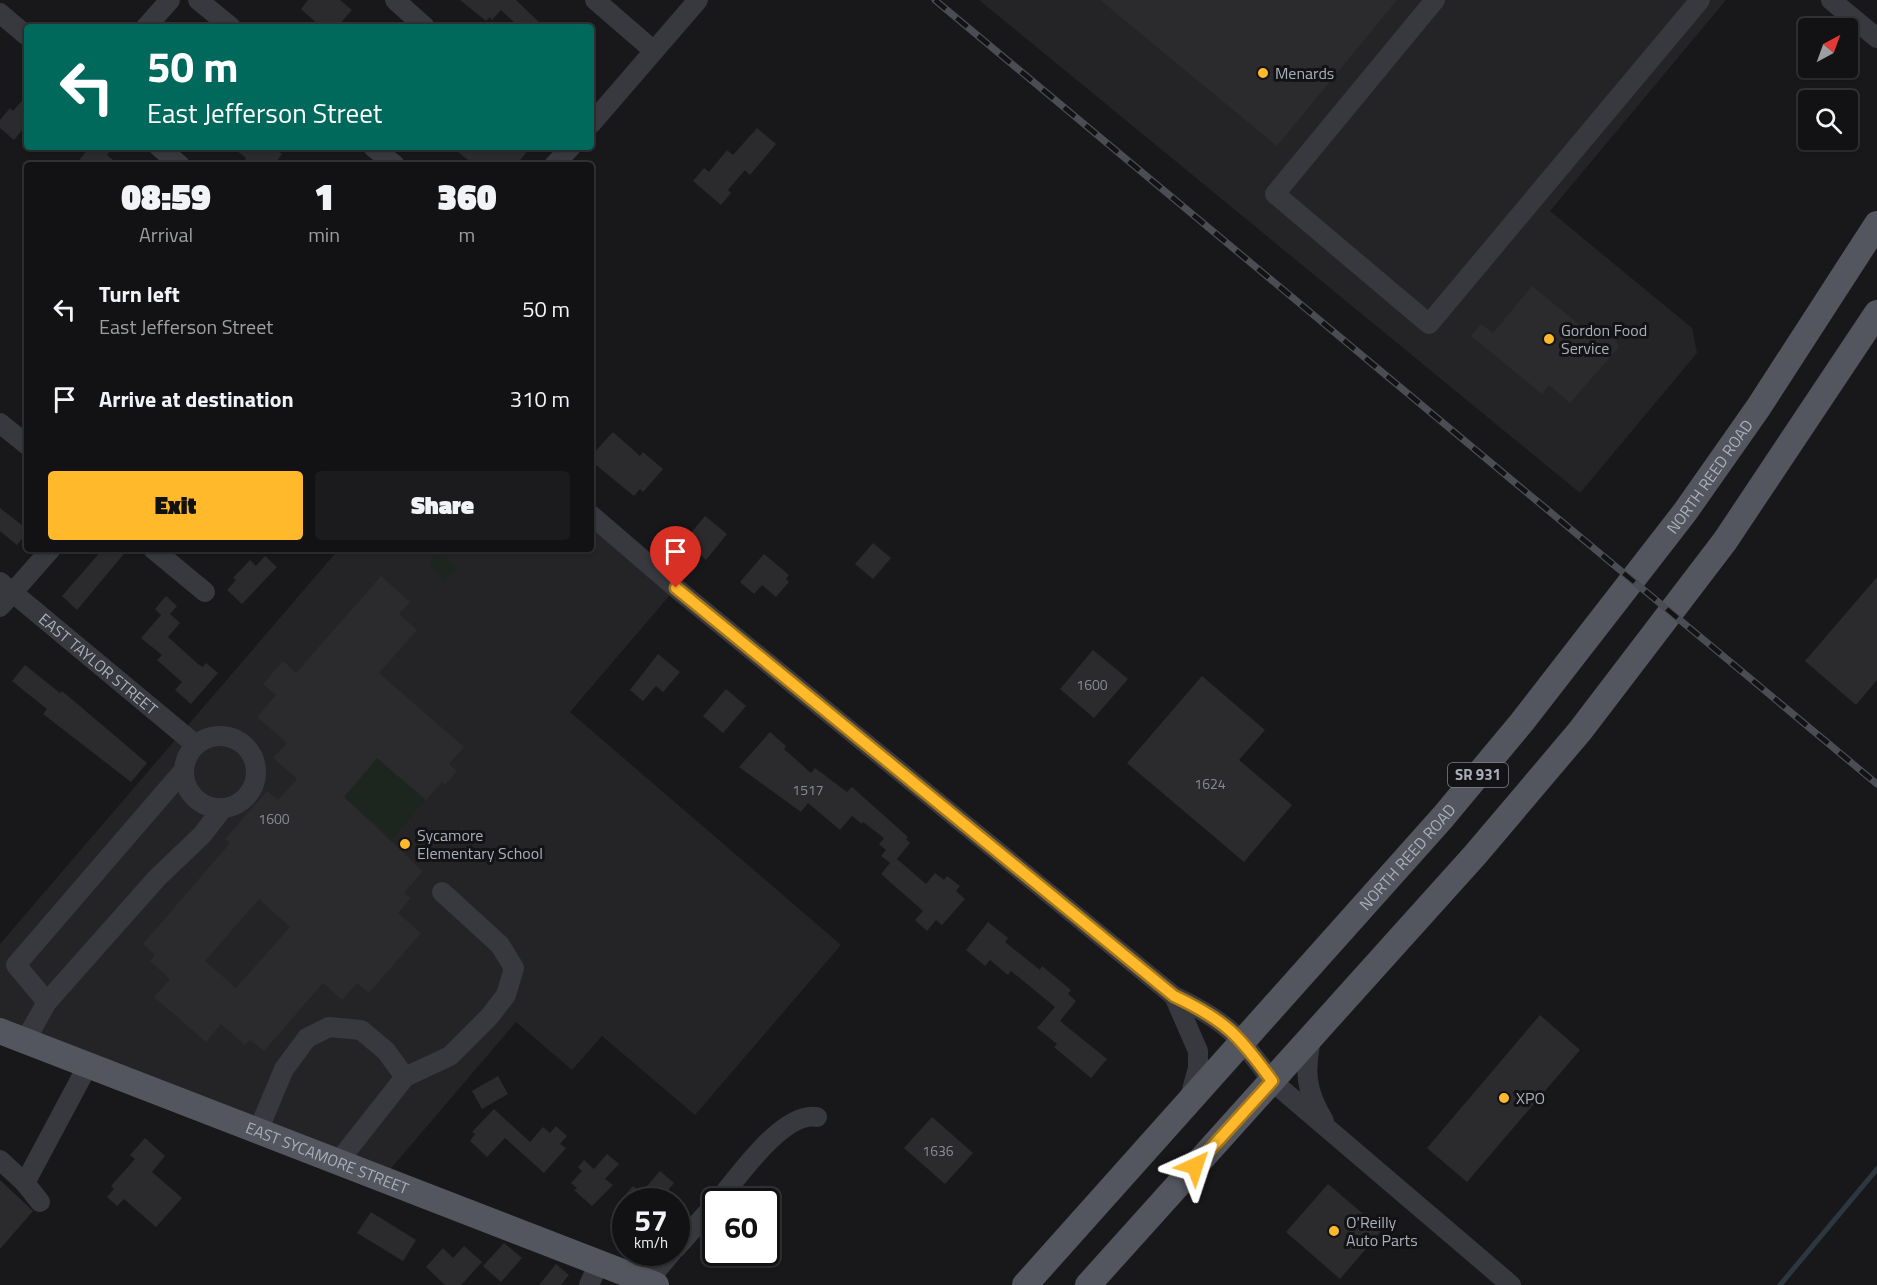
<!DOCTYPE html>
<html lang="en">
<head>
<meta charset="utf-8">
<style>
  body { margin:0; font-family:"Titillium Web",sans-serif; background:#1b1b1d; color:#f1f3f6; height:100vh; display:flex; flex-direction:column; font-size:22px; white-space:nowrap }
  * { box-sizing:border-box; margin:0 }
  p { font-size:20px; color:#9c9ea0 }
  .icon { flex:none; width:33px; height:33px; fill:none; stroke:currentColor; stroke-width:2; stroke-linecap:round; stroke-linejoin:round }
  .map { position:relative; flex:1; overflow:hidden }
  .details { position:absolute; left:24px; top:162px; width:570px; height:390px; display:flex; flex-direction:column; background:#121214; border-radius:6px; box-shadow:0 2px 4px #0004,0 0 0 2px #313234 }
  .details>* { flex:none }
  .hud { position:absolute; left:24px; top:24px; width:570px; height:126px; border-radius:6px; box-shadow:0 2px 4px #0004,0 0 0 2px #313234; background:#00695c; color:#fff; overflow:hidden }
  .needle { width:39px; rotate:41deg }
  .buttons { position:absolute; left:1798px; top:18px; display:grid; gap:12px }
  .buttons a { display:grid; place-items:center; width:60px; height:60px; border-radius:6px; background:#121214; box-shadow:0 2px 4px #0004,0 0 0 2px #313234; font-size:30px }
  .speed { position:absolute; left:612px; top:1188px; display:flex; gap:12px; font-size:30px; font-weight:700; text-align:center }
  .speed>* { display:grid; place-content:center; width:78px; height:78px; border-radius:50%; background:#121214; box-shadow:0 2px 4px #0004,0 0 0 2px #313234; line-height:1 }
  .speed small { font-size:15px; font-weight:400 }
  .speed .limit { border:3px solid #111; border-radius:9px; background:#fff; color:#111 }
  .pin { position:absolute; display:grid; place-items:center; width:51px; height:51px; color:#fff; margin:-62px -26px; border-radius:50% 50% 50% 0; rotate:-45deg; box-shadow:0 0 6px #0007 }
  .pin .icon { rotate:45deg }
  .me { position:absolute; width:66px; margin:-33px; rotate:42deg; stroke-linejoin:round; filter:drop-shadow(0 0 4px #0008) }
  .turn { display:flex; align-items:center; gap:21px; height:126px; padding:0 24px; font-size:27px }
  .turn .icon { width:78px; height:78px; stroke-width:2.5 }
  .turn b { display:block; font-size:42px; line-height:51px }
  .eta { display:flex; justify-content:space-evenly; align-items:center; height:102px; text-align:center }
  .eta b { font-size:36px; font-weight:800; line-height:42px }
  .cta { display:flex; gap:12px; margin-top:auto; padding:12px 24px }
  .cta a { flex:1; height:69px; border-radius:6px; background:#ffb92b; color:#111; font-size:24px; font-weight:800; line-height:69px; text-align:center }
  .cta a+a { background:#1b1b1d; color:#f1f3f6 }
  ul { padding:0; list-style:none }
  li { display:flex; align-items:center; gap:18px; height:90px; padding:0 24px }
  li div { flex:1 }
  li b { display:block; font-size:22px }
  li em { font-style:normal }
  .map>svg:first-child { display:block }
  .built { fill:#242427 }
  .green { fill:#1d261e }
  .lines { fill:none; stroke-linecap:round; stroke-linejoin:round }
  .stream { stroke:#2c3740; stroke-width:5 }
  .building { fill:#2b2b2e; fill-rule:evenodd }
  .minor { stroke:#38393f; stroke-width:20 }
  .major { stroke:#54565f; stroke-width:26 }
  .rail-casing { stroke:#4b4d55; stroke-width:7 }
  .rail { stroke:#131315; stroke-width:4.5; stroke-dasharray:14; stroke-linecap:butt }
  .route-casing { stroke:#a6781c; stroke-width:15 }
  .route { stroke:#ffb92b; stroke-width:10 }
  .poi-dot { fill:#ffb92b; stroke:#131315; stroke-width:2 }
  .labels { text-anchor:middle; stroke-width:6; stroke-linejoin:round; paint-order:stroke }
  .number-label { font-size:14px; fill:#898c97 }
  .shield { fill:#131315; stroke:#7c8089; stroke-width:1.5 }
  .shield-label { font-size:15px; font-weight:bold; fill:#a9aebb }
  .poi-label { font-size:16px; fill:#a9aebb; stroke:#131315; text-anchor:start }
  .street-label { font-size:16px; fill:#a9aebb; stroke:#131315 }
</style>
</head>
<body>
<div class="map">
<svg width="1877" height="1285" viewBox="0 0 1877 1285">
  <rect width="100%" height="100%" fill="#18181a"/>
  <g class="built">
    <polygon points="979,0 1726,0 1550,211 1692,328 1697,353 1580,493"/>
    <polygon points="591,515 676,588 570,712 841,945 695,1115 602,1036 572,1070 516,1022 382,1179 0,1031 0,944 339,549 591,549"/>
  </g>
  <g class="green">
    <polygon points="439,555 448,559 457,569 444,580 431,568 431,560"/>
    <polygon points="377,758 426,800 390,842 384,837 387,834 344,797"/>
  </g>
  <g class="lines">
    <polyline class="stream" points="1780,1285 1877,1169"/>
  </g>
  <g class="building">
    <polygon points="308,0 340,0 352,10 337,27 321,27 301,9"/>
    <polygon points="460,0 516,0 544,27 519,27 501,10 492,20 490,17 486,21"/>
    <polygon points="1100,0 1397,0 1277,146"/>
    <polygon points="27,95 27,124 14,140 0,128 0,120 10,108 13,111"/>
    <polygon points="757,128 776,144 750,175 745,170 728,190 731,193 721,205 693,181 704,168 709,172 727,150 733,155"/>
    <polygon points="90,147 113,147 107,155 119,165 86,165 80,159"/>
    <polygon points="232,147 273,147 282,154 274,165 241,165 246,158"/>
    <polygon points="452,147 531,147 516,165 474,165"/>
    <polygon points="1532,286 1590,333 1595,326 1616,340 1619,347 1570,403 1549,385 1542,394 1471,336 1481,324 1493,333"/>
    <polygon points="613,432 640,456 643,452 663,469 643,492 640,489 634,496 591,461 591,456"/>
    <polygon points="0,508 27,529 27,533 17,545 0,531"/>
    <polygon points="705,516 727,534 706,560 695,550 700,544 689,535"/>
    <polygon points="873,543 891,558 873,579 855,564"/>
    <polygon points="103,549 128,549 77,610 62,596"/>
    <polygon points="764,554 789,575 786,579 789,582 776,597 762,585 754,594 740,582"/>
    <polygon points="265,556 277,567 242,604 227,590 236,580 233,578 250,560 256,566"/>
    <path d="M381,576L410,602L399,614L417,630L379,673L464,747L449,764L457,771L445,785L442,782L426,800L377,758L344,797L423,871L404,893L411,898L398,913L421,933L369,993L357,983L342,1000L323,983L264,1051L250,1040L245,1045L221,1024L206,1042L154,997L170,979L150,961L155,955L143,944L230,843L225,839L267,791L278,800L297,779L273,758L287,743L257,717L276,695L263,684L283,661L296,673ZM259,899L290,927L236,988L205,961Z"/>
    <polygon points="1877,577 1877,680 1856,705 1805,661"/>
    <polygon points="166,596 177,606 170,614 180,623 168,637 198,664 203,667 206,663 218,673 191,704 175,690 182,682 157,660 162,655 141,638 161,615 155,609"/>
    <polygon points="1093,650 1128,679 1094,718 1060,689"/>
    <polygon points="658,654 680,672 663,692 656,686 643,701 630,690"/>
    <polygon points="25,665 60,693 62,691 147,763 131,782 43,714 47,709 12,681"/>
    <polygon points="1202,676 1265,730 1239,760 1292,805 1244,862 1127,763"/>
    <polygon points="726,689 746,706 723,733 703,716"/>
    <polygon points="770,732 786,746 784,749 811,773 815,768 847,792 852,787 908,837 906,839 910,843 897,859 926,884 935,873 944,880 947,876 960,886 956,891 965,899 942,925 936,920 927,931 915,920 923,911 881,874 890,863 881,856 886,850 879,844 884,838 863,822 862,824 852,816 840,830 808,803 801,812 739,767"/>
    <polygon points="988,922 1008,938 1005,942 1040,970 1042,966 1071,990 1068,994 1076,1001 1060,1021 1107,1059 1091,1078 1054,1047 1057,1044 1037,1028 1055,1007 1011,971 1008,975 990,960 985,966 966,950"/>
    <polygon points="1540,1015 1580,1050 1467,1182 1427,1148"/>
    <polygon points="498,1076 508,1094 482,1109 472,1091"/>
    <polygon points="494,1109 530,1142 543,1127 550,1133 556,1126 567,1136 560,1144 566,1148 544,1173 505,1138 487,1157 470,1141 475,1134 472,1132"/>
    <polygon points="932,1117 973,1153 945,1184 904,1148"/>
    <polygon points="145,1138 165,1156 152,1172 182,1198 156,1227 124,1199 117,1206 107,1197 114,1189 111,1186 135,1159 130,1155"/>
    <polygon points="607,1154 619,1164 605,1179 613,1185 592,1206 574,1190 577,1188 571,1183 582,1171 578,1167 584,1160 594,1169"/>
    <polygon points="660,1171 674,1183 658,1202 619,1202 633,1186 641,1193"/>
    <polygon points="0,1180 33,1211 0,1249"/>
    <polygon points="1328,1184 1382,1230 1340,1279 1286,1232"/>
    <polygon points="762,1185 771,1194 764,1202 746,1202"/>
    <polygon points="371,1212 416,1240 403,1261 357,1233"/>
    <polygon points="504,1243 522,1258 501,1282 483,1266"/>
    <polygon points="464,1246 482,1262 461,1285 445,1285 426,1267 443,1248 453,1258"/>
    <polygon points="556,1264 569,1275 561,1285 539,1285"/>
  </g>
  <g class="lines">
    <g class="minor">
      <polyline points="198,0 231,27"/>
      <polyline points="395,0 425,27"/>
      <polyline points="595,0 654,51"/>
      <polyline points="1435,0 1275,194 1429,324 1700,0"/>
      <polyline points="1831,0 1877,38"/>
      <polyline points="0,13 27,36"/>
      <polyline points="146,27 170,0"/>
      <polyline points="591,124 698,0"/>
      <polyline points="159,147 180,165"/>
      <polyline points="373,147 395,165"/>
      <polyline points="554,165 571,147"/>
      <polyline points="0,423 27,445"/>
      <path d="M591,515L676,588L1174,996C1225,1020 1239,1035 1272,1081L1511,1285"/>
      <polyline points="153,549 205,592"/>
      <path id="s1" d="M0,582L196,745"/>
      <polyline points="0,607 51,549"/>
      <circle cx="220" cy="772" r="36"/>
      <polyline points="1174,996 1198,1051 1198,1068 1189,1101"/>
      <polyline points="47,1002 16,965 184,770"/>
      <path d="M1312,1035C1304,1070 1305,1090 1324,1121"/>
      <polyline points="25,1041 47,1002 157,878 202,835 223,808"/>
      <polyline points="258,1131 284,1069 307,1038 329,1027 361,1030 386,1051 405,1077"/>
      <polyline points="0,1160 25,1183"/>
      <polyline points="338,1162 405,1077 450,1056 489,1017 506,995 514,968 500,945 442,892"/>
      <polyline points="40,1202 25,1183 88,1065"/>
      <path d="M717,1202C738,1177 783,1111 817,1117"/>
      <polyline points="676,1248 716,1203"/>
      <polyline points="647,1282 672,1252"/>
      <polyline points="589,1285 599,1263"/>
    </g>
    <g class="major">
      <path id="s2" d="M0,1031L656,1285"/>
      <path id="s3" d="M1025,1285L1443,817L1522,722L1685,512L1758,408L1877,224"/>
      <polyline points="1088,1285 1475,855 1580,731 1725,541 1877,313"/>
    </g>
    <g class="rail-casing">
      <polyline id="rail" points="935,0 1877,784"/>
    </g>
    <use href="#rail" class="rail"/>
  </g>
  <g class="lines">
    <g class="route-casing">
      <path id="route" d="M676,588L1174,996C1225,1020 1239,1035 1272,1081L1195,1166"/>
    </g>
    <use href="#route" class="route"/>
  </g>
  <g class="poi-dot">
    <circle cx="1263" cy="73" r="6"/>
    <circle cx="1549" cy="339" r="6"/>
    <circle cx="405" cy="844" r="6"/>
    <circle cx="1504" cy="1098" r="6"/>
    <circle cx="1334" cy="1231" r="6"/>
  </g>
  <g class="labels">
    <g class="number-label">
      <text x="1092" y="690">1600</text>
      <text x="1210" y="789">1624</text>
      <text x="808" y="795">1517</text>
      <text x="274" y="824">1600</text>
      <text x="938" y="1156">1636</text>
    </g>
    <rect class="shield" x="1448" y="763" width="60" height="24" rx="4.5"/>
    <g class="shield-label">
      <text x="1478" y="780">SR 931</text>
    </g>
    <g class="poi-label">
      <text x="1275" y="79">Menards</text>
      <text x="1561" y="336">Gordon Food<tspan x="1561" dy="18">Service</tspan></text>
      <text x="417" y="841">Sycamore<tspan x="417" dy="18">Elementary School</tspan></text>
      <text x="1516" y="1104">XPO</text>
      <text x="1346" y="1228">O'Reilly<tspan x="1346" dy="18">Auto Parts</tspan></text>
    </g>
    <g class="street-label">
      <text dy="6" stroke="none"><textPath href="#s3" startOffset="1060">NORTH REED ROAD</textPath></text>
      <text dy="6" stroke="none"><textPath href="#s1" startOffset="128">EAST TAYLOR STREET</textPath></text>
      <text dy="6" stroke="none"><textPath href="#s3" startOffset="574">NORTH REED ROAD</textPath></text>
      <text dy="6" stroke="none"><textPath href="#s2" startOffset="351">EAST SYCAMORE STREET</textPath></text>
    </g>
  </g>
</svg>
<div class="buttons">
<a><svg class="needle" viewBox="-14 -14 28 28"><path d="M0-13l5 13h-10z" fill="#e53935"/><path d="M0 13l5-13h-10z" fill="#9c9ea0"/></svg></a>
<a><svg class="icon" aria-label="search" viewBox="0 0 24 24"><circle cx="10" cy="10" r="6"/><path d="M15 15l6 6"/></svg></a>
</div>
<div class="speed"><div>57<small>km/h</small></div><div class="limit">60</div></div>
<div class="pin" style="left:676px;top:588px;background:#d93025"><svg class="icon" aria-label="arrive" viewBox="0 0 24 24"><path d="M6 21V4h12l-3 4 3 4H6"/></svg></div>
<svg class="me" style="left:1195px;top:1166px" viewBox="-20 -20 40 40"><path d="M0-17L14 15 0 8-14 15z" fill="#ffb92b" stroke="#fff" stroke-width="4"/></svg>
<div class="hud">
<div class="turn"><svg class="icon" aria-label="left" viewBox="0 0 24 24"><path d="M17 20v-9H6M10 6l-5 5 5 5"/></svg><div><b>50 m</b>East Jefferson Street</div></div>
</div>
<section class="details">
<div class="eta">
<div><b>08:59</b><p>Arrival</p></div>
<div><b>1</b><p>min</p></div>
<div><b>360</b><p>m</p></div>
</div>
<ul>
<li><svg class="icon" aria-label="left" viewBox="0 0 24 24"><path d="M17 20v-9H6M10 6l-5 5 5 5"/></svg><div><b>Turn left</b><p>East Jefferson Street</p></div><em>50 m</em></li>
<li><svg class="icon" aria-label="arrive" viewBox="0 0 24 24"><path d="M6 21V4h12l-3 4 3 4H6"/></svg><div><b>Arrive at destination</b></div><em>310 m</em></li>
</ul>
<div class="cta"><a>Exit</a><a>Share</a></div>
</section>
</div>
</body>
</html>
